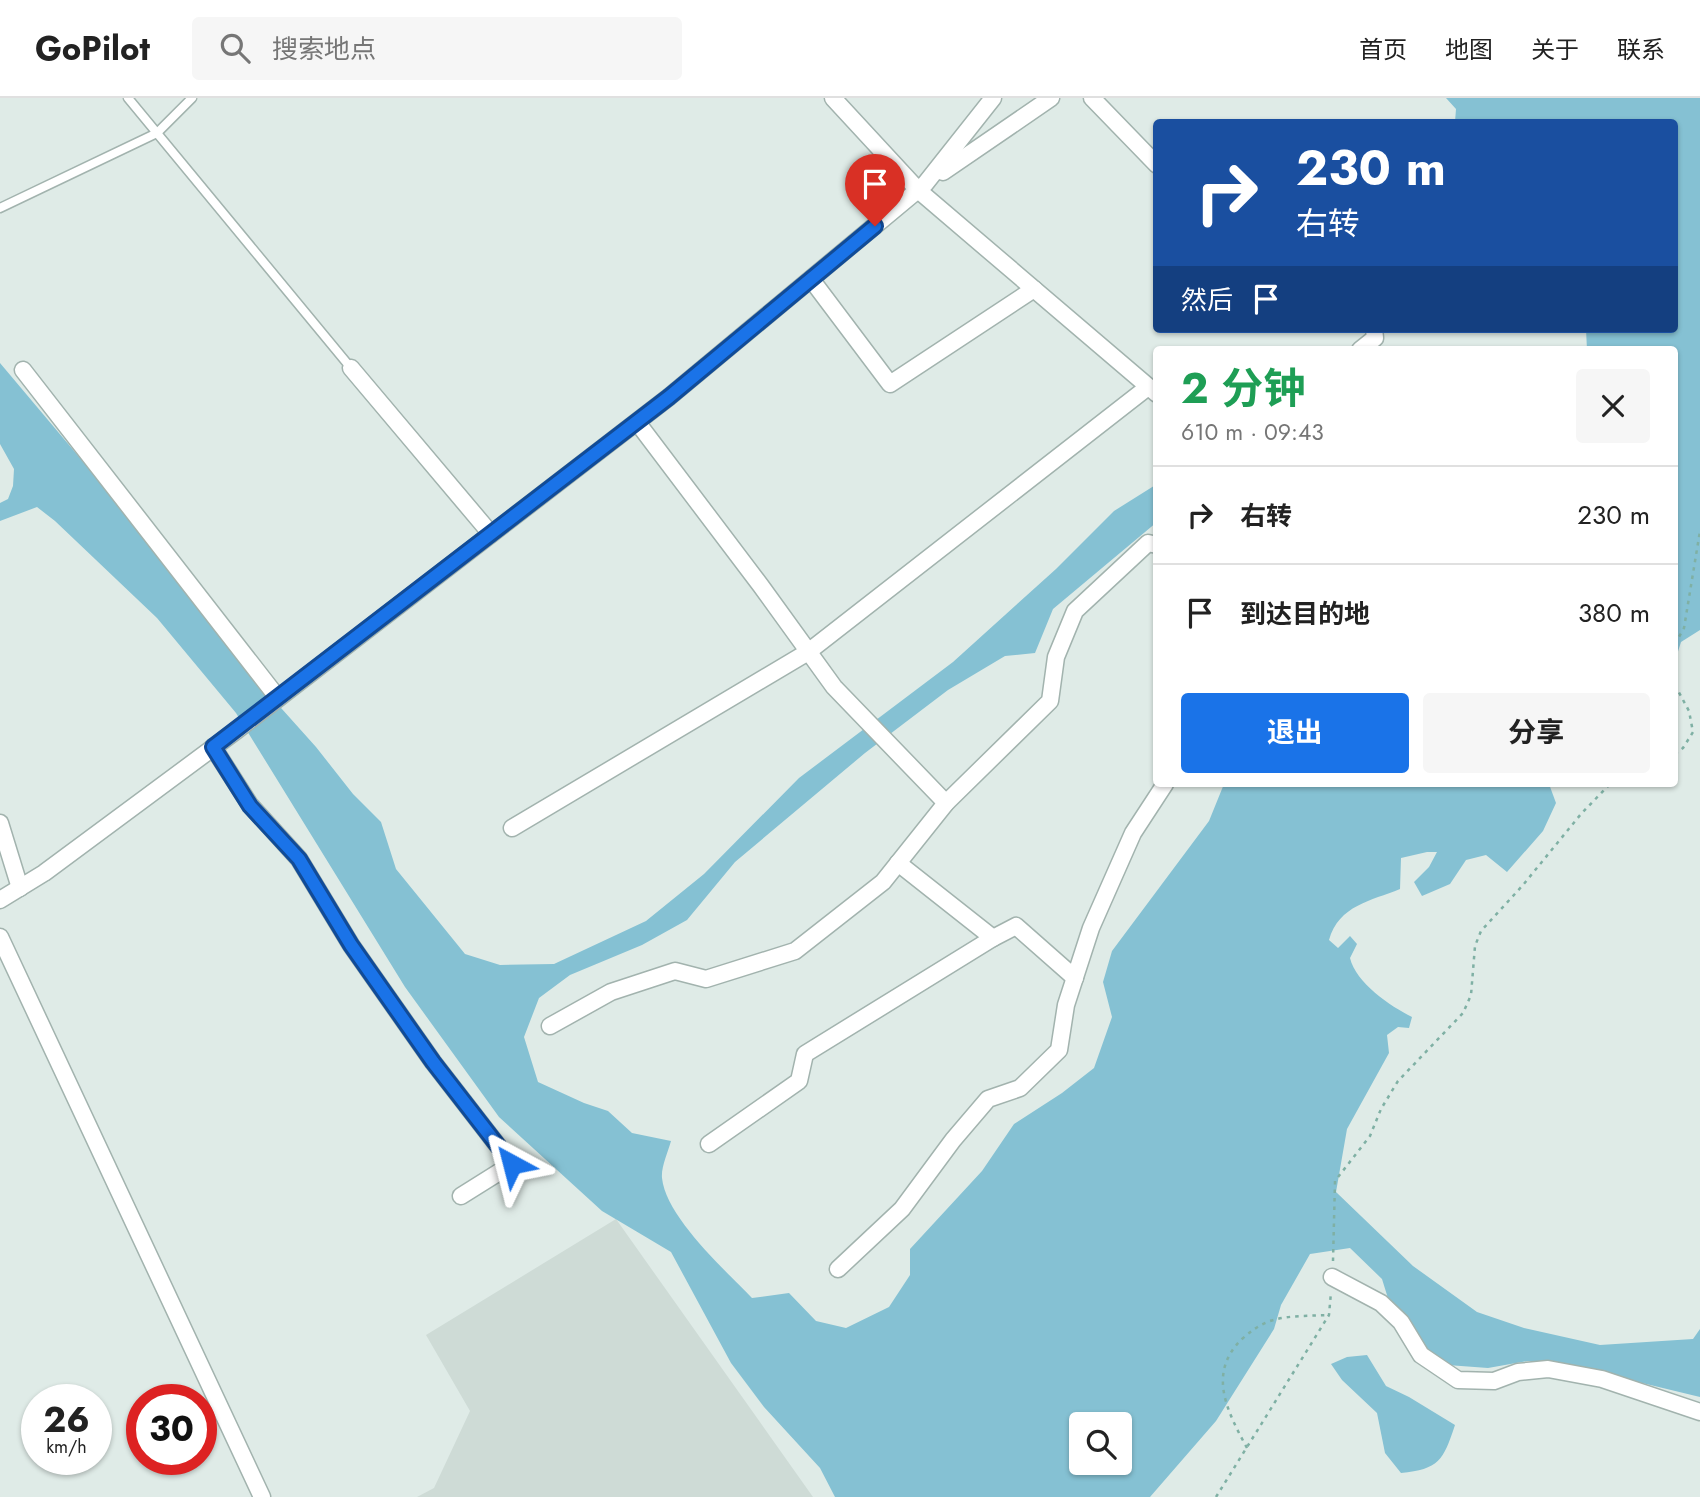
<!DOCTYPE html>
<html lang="zh">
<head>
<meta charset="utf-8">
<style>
  body { margin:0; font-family:Jost,"Noto Sans SC",sans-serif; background:#f6f6f6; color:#222; height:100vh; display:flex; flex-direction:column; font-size:26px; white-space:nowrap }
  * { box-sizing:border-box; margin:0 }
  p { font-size:23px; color:#767676 }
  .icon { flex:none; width:38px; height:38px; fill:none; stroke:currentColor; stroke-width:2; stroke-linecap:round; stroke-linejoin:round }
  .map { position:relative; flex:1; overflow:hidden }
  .panel { position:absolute; left:1153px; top:248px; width:525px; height:441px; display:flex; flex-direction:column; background:#fff; border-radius:7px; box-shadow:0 2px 5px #0004 }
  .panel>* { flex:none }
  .hud { position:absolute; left:1153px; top:21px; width:525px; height:214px; border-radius:7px; box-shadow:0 2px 5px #0004; background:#1a4fa0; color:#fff; overflow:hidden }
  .fabs { position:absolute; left:1069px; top:1314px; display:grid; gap:14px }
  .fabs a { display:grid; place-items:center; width:63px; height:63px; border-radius:7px; background:#fff; box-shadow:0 2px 5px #0004; font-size:35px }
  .speed { position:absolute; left:21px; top:1286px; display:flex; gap:14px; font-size:35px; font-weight:700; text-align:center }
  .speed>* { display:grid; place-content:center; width:91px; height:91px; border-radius:50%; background:#fff; box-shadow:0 2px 5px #0004; line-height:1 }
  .speed small { font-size:18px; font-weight:400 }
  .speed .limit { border:10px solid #d22; background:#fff; color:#111 }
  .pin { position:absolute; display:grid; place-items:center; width:60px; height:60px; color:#fff; margin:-72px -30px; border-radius:50% 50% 50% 0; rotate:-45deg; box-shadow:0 0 7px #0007 }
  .pin .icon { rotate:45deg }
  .me { position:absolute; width:77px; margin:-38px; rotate:322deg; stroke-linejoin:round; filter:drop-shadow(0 0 5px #0008) }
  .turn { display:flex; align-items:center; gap:24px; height:147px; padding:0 28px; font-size:32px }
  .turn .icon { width:91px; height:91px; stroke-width:2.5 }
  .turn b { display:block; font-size:49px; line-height:60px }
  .then { display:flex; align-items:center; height:66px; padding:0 28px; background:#0003; gap:14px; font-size:26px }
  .round { display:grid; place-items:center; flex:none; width:74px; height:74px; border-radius:7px; background:#f6f6f6 }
  .head { display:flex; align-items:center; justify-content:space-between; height:119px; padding:0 28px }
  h1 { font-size:42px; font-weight:700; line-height:52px; color:#1e9e55 }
  .primary-button { display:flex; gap:14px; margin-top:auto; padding:14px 28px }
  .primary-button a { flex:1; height:80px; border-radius:7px; background:#1a73e8; color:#fff; font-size:28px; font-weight:700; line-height:80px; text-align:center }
  .primary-button a+a { background:#f6f6f6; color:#222 }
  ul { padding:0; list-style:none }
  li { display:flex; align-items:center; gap:21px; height:98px; padding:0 28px; border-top:2px solid #e0e0e0 }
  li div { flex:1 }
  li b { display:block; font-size:26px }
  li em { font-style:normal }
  header { display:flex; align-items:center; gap:42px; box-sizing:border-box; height:98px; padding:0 35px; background:#fff; border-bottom:2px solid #e0e0e0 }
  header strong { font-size:33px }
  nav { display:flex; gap:38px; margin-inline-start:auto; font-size:24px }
  .search { width:490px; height:63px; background:#f6f6f6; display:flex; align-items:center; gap:18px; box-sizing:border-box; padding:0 24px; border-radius:7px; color:#767676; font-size:26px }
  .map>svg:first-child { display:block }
  .built { fill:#cedbd6 }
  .water { fill:#85c1d3; fill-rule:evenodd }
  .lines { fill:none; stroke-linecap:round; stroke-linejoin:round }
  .lane-casing { stroke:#a2b3ae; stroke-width:11 }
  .street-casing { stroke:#a2b3ae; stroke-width:19 }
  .path { stroke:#7fb0a4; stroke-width:2.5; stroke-dasharray:3.5 5; stroke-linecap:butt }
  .lane { stroke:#fff; stroke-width:8 }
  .street { stroke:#fff; stroke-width:16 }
  .route-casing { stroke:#114b97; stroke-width:18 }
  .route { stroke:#1a73e8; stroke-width:12 }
</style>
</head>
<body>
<header>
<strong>GoPilot</strong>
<div class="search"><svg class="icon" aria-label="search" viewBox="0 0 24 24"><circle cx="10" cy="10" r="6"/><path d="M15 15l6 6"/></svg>搜索地点</div>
<nav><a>首页</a><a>地图</a><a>关于</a><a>联系</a></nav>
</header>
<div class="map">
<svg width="1700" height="1399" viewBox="0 0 1700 1399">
  <rect width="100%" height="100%" fill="#dfebe7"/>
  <polygon class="built" points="616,1121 813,1399 417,1399 434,1390 470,1313 426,1237"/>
  <g class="water">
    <polygon points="1446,0 1700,0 1700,532 1681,544 1675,563 1675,252 1587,252 1586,231 1675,231 1675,24 1455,24 1456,11"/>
    <path d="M0,265L144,436L256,582L316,649L353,696L381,724L396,771L465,856L500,867L554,866L646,823L704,776L799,680L953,564L1056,471L1114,413L1157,386V424L1053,511L1035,555L1005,558L948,592L865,655L735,764L687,822L642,847L570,877L539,900L524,939L538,984L584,1005L608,1013L632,1035L671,1043C668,1054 661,1069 662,1080C666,1119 725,1172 752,1200L789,1195L816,1223L846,1230L889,1209L910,1177V1151L982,1073L1014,1026L1062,995L1094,970L1112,919L1103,884L1112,853L1209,723L1224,686H1549L1556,705L1543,733L1507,774L1486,757L1466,762L1450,786L1422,798L1414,784L1429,769L1437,754H1427L1401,760L1400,791C1371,803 1339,807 1329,842L1338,850L1350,838L1357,846L1350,860C1356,885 1390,908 1412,919L1409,930L1398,929L1387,937L1389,955L1347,1031L1336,1094L1413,1168L1477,1214L1524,1230L1600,1247L1693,1241L1700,1231V1299L1576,1269L1528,1263L1488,1270L1434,1266L1396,1226L1382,1181L1350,1150L1310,1156L1281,1207L1274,1231L1216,1323L1150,1399H835L820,1370L764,1309L731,1265L671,1154L602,1113L499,1019L405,889L236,615L157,520L55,423L37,409L0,423V405L8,401L13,388L14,371L0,346ZM1082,1326H1120V1365H1082Z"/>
    <path d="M1367,1257L1386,1288L1409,1299L1455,1327C1443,1363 1439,1371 1401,1375L1385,1355L1377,1315L1342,1282L1331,1266L1347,1259Z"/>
  </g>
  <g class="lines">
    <g class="lane-casing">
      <g id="lane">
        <polyline points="128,0 351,270"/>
        <polyline points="0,110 157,35 192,0"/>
      </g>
    </g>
    <g class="street-casing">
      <g id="street">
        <polyline points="833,0 918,92 1157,296"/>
        <polyline points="1092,0 1157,67"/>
        <polyline points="943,74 1051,0"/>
        <polyline points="811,181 890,286 1034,191"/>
        <polyline points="1360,252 1375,240 1374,231"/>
        <polyline points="351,270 491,436"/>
        <polyline points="23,272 278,600"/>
        <polyline points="637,324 761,488 834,589 946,705"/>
        <polyline points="213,649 250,707 299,761 351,847 433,964 512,1066 461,1098"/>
        <polyline points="0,725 20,790"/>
        <polyline points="512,730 808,554 1148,289"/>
        <polyline points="898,765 993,840 1016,828 1075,880"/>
        <polyline points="0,802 44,775 237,632 669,299 925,86 993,0"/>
        <polyline points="0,839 262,1399"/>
        <polyline points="550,928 611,894 675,873 706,881 795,853 883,784 946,705 1050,603 1056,559 1075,513 1148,445 1157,447"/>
        <polyline points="709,1046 799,983 805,956 993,840"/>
        <polyline points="838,1171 902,1111 953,1042 988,1001 1020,990 1059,952 1066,907 1091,830 1133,735 1165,686"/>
        <polyline points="1332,1179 1381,1205 1401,1224 1421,1257 1458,1282 1494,1283 1518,1274 1548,1271 1602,1281 1700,1314"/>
      </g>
    </g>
    <g class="path">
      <polyline points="1675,546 1684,530 1700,433"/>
      <polyline points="1675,587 1689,613 1693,634 1683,650 1675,656"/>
      <polyline points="1333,1163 1335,1083 1370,1038 1381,1011 1398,983 1463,915 1471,897 1475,848 1481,833 1523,787 1581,716 1609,687 1614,686"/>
      <path d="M1247,1350C1227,1313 1207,1275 1242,1241C1251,1233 1259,1227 1270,1223C1288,1217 1310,1218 1329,1217"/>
      <polyline points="1216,1399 1329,1217 1331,1194"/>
    </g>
    <use href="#lane" class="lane"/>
    <use href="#street" class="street"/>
  </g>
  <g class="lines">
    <g class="route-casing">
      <polyline id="route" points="512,1066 433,964 351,847 299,761 250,708 213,649 669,299 875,128"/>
    </g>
    <use href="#route" class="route"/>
  </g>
</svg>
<div class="fabs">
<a><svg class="icon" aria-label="search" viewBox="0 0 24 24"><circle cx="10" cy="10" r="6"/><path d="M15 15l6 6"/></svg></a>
</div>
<div class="speed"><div>26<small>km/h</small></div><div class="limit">30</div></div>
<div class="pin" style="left:875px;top:128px;background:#d93025"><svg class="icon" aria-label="arrive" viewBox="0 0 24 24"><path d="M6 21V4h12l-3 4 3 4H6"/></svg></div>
<svg class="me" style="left:512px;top:1066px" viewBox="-20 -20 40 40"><path d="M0-17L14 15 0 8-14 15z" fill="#1a73e8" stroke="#fff" stroke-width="4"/></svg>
<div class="hud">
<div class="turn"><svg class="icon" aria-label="right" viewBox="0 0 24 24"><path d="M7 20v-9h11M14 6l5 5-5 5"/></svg><div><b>230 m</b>右转</div></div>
<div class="then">然后<svg class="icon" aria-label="arrive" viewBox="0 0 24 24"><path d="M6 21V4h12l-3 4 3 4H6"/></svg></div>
</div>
<section class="panel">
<div class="head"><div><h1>2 分钟</h1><p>610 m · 09:43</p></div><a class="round"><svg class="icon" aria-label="close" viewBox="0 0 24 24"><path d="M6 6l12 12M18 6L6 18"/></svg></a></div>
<ul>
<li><svg class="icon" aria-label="right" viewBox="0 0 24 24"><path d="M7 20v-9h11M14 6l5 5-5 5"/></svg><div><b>右转</b></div><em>230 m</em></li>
<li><svg class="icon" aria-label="arrive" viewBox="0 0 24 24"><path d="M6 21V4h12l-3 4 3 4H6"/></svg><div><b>到达目的地</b></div><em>380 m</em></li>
</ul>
<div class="primary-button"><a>退出</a><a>分享</a></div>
</section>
</div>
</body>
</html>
